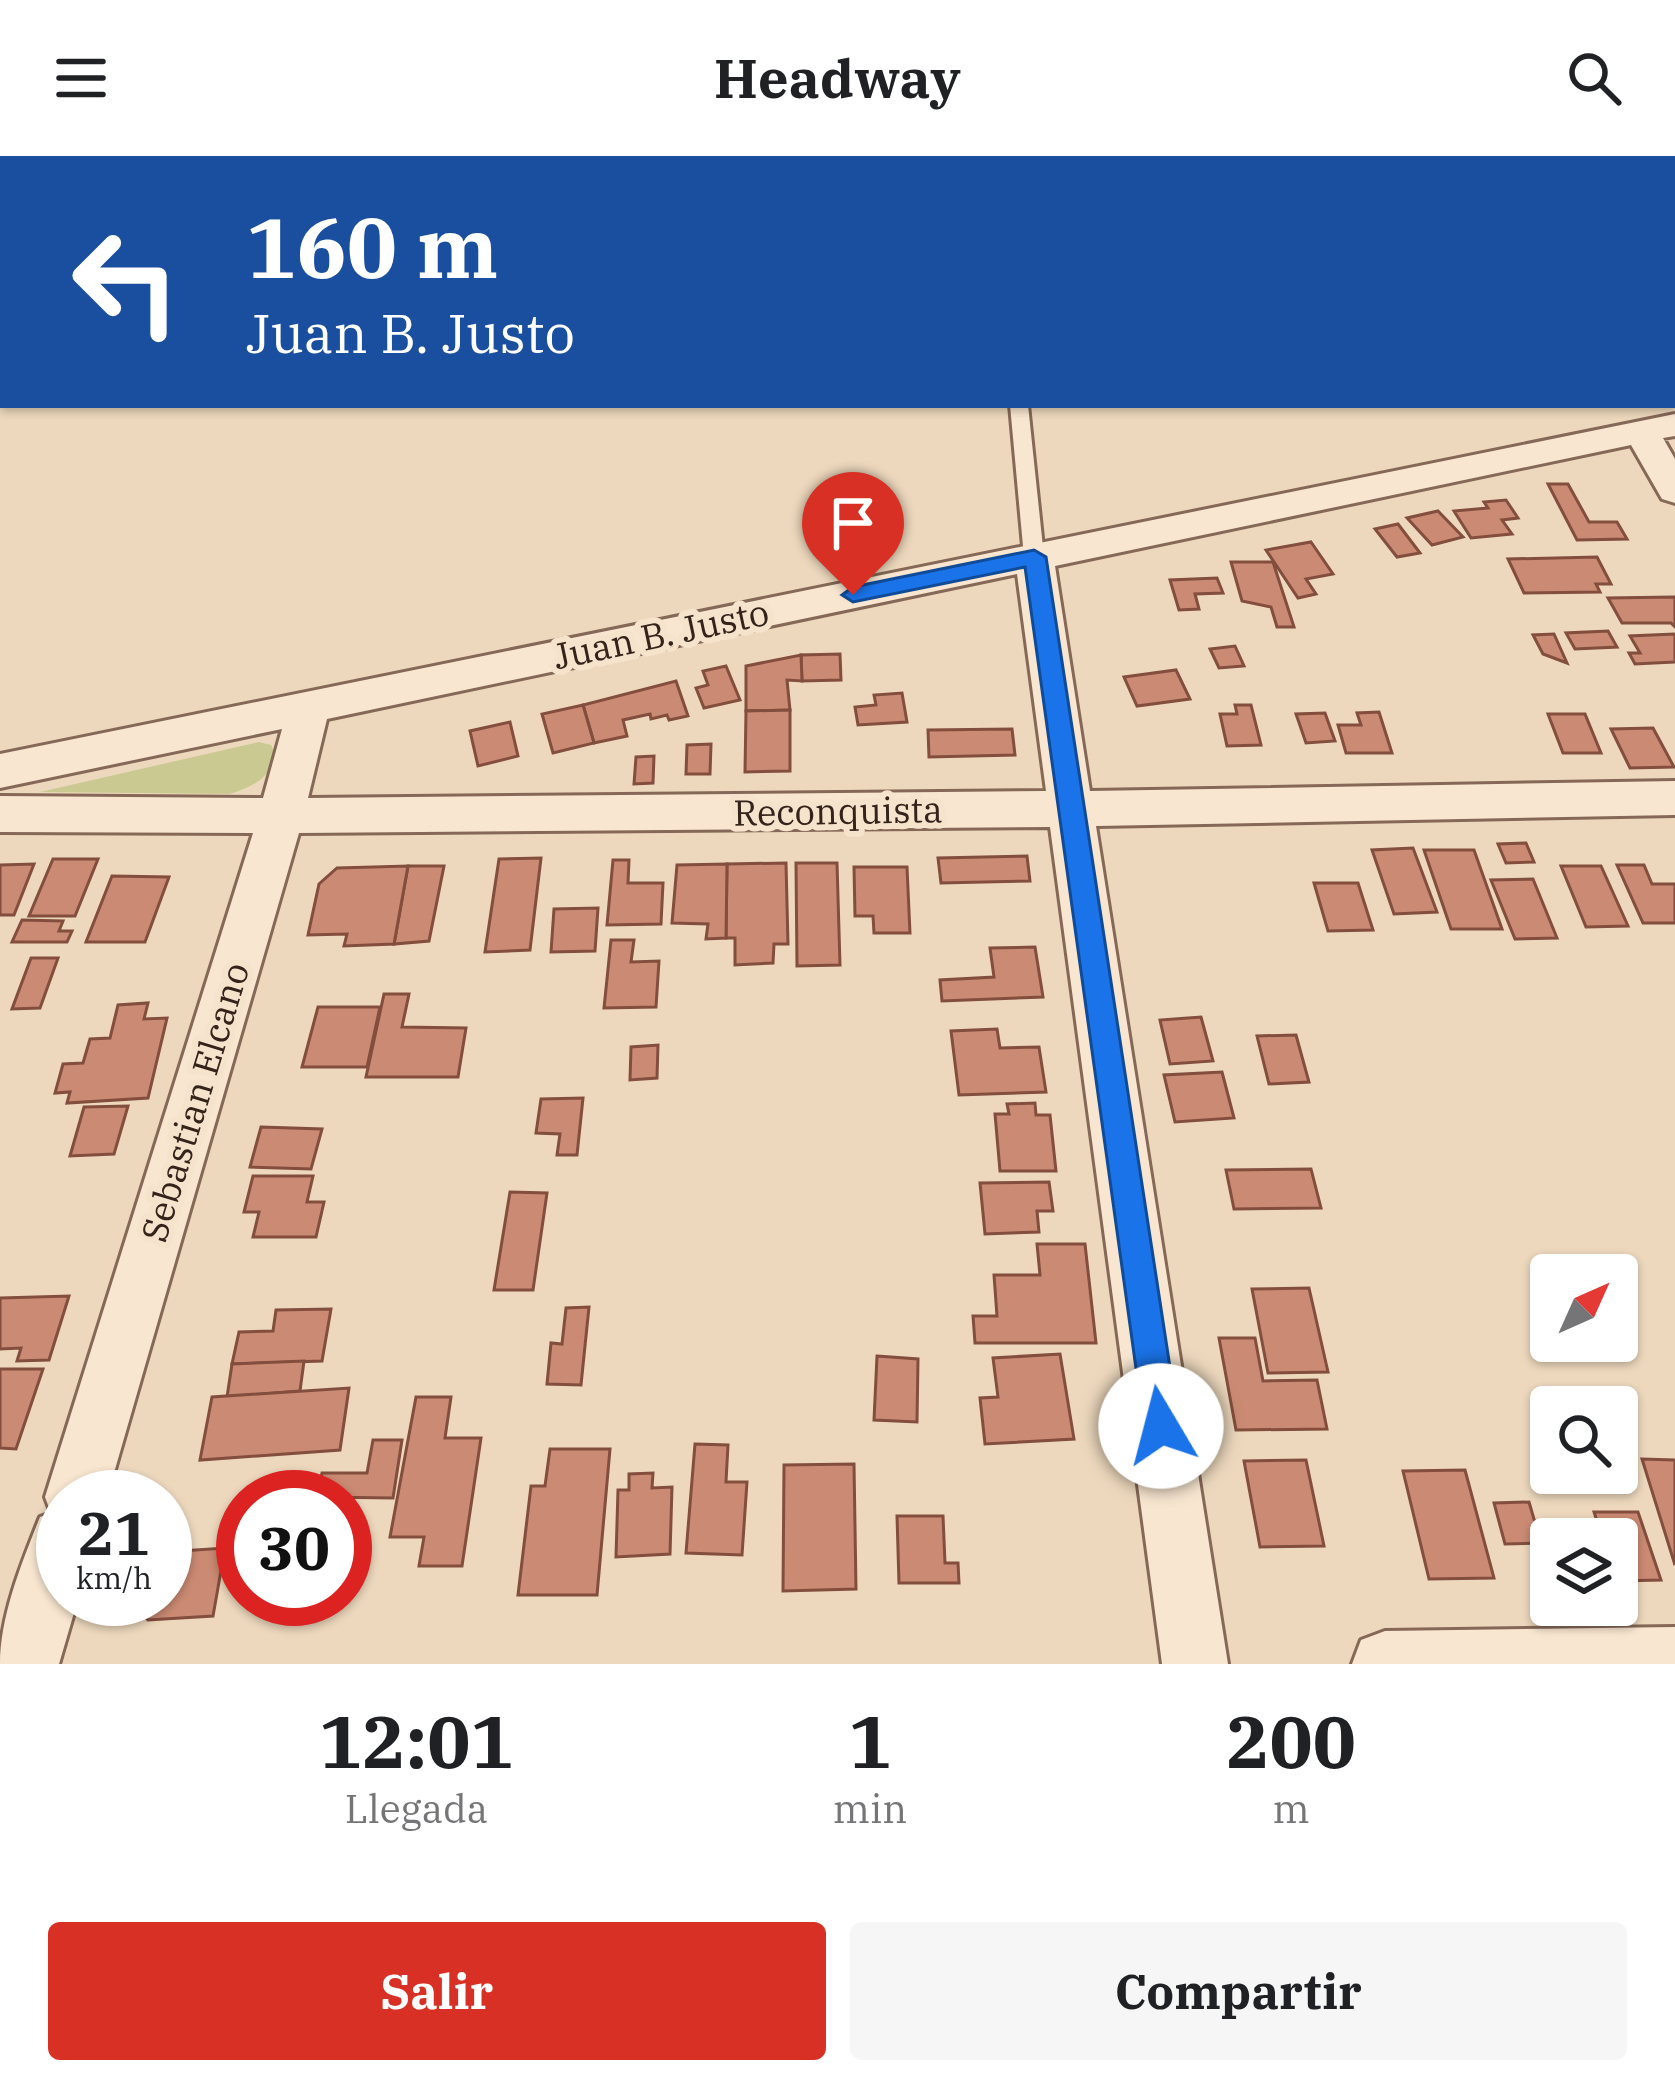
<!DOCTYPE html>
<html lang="es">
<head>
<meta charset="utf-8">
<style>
  body { margin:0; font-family:"IBM Plex Serif",serif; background:#f6f6f6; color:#202124; height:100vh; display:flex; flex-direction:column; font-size:45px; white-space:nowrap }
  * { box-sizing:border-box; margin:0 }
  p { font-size:39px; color:#757577 }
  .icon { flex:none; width:66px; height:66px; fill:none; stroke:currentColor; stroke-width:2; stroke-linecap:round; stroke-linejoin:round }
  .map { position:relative; height:1508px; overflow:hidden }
  .details { display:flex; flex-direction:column; background:#fff; flex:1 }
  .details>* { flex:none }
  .top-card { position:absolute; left:0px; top:0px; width:1677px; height:252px; box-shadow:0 3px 9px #0004; background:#1a4fa0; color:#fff; overflow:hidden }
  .needle { width:78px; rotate:45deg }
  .controls { position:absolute; left:1530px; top:1098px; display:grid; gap:24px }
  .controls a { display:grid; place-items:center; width:108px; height:108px; border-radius:12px; background:#fff; box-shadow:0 3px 9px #0004; font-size:60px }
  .speed { position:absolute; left:36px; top:1314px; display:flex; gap:24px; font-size:60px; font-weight:700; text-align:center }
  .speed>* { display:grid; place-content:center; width:156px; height:156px; border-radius:50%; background:#fff; box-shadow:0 3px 9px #0004; line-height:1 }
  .speed small { font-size:30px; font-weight:400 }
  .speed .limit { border:18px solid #d22; background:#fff; color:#111 }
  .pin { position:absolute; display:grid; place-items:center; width:102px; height:102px; color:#fff; margin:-123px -51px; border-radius:50% 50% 50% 0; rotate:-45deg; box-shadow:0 0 12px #0007 }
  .pin .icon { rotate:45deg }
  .me { position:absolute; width:132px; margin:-66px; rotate:352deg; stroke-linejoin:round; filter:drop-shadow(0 0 9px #0008) }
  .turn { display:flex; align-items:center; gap:42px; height:252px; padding:0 48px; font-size:54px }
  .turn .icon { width:156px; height:156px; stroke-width:2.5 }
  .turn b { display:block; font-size:84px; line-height:102px }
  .eta { display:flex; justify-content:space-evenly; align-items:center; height:204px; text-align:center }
  .eta b { font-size:72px; font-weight:800; line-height:84px }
  .button { display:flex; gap:24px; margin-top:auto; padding:24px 48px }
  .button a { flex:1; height:138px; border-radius:12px; background:#d93025; color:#fff; font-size:48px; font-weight:800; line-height:138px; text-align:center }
  .button a+a { background:#f6f6f6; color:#202124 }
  header { display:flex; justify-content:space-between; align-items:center; height:156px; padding:0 48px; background:#fff; font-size:54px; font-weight:800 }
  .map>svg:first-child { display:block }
  .green { fill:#cac992 }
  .building { fill:#cb8a73; stroke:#834e3d; stroke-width:3 }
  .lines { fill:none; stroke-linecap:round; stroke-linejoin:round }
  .service-casing { stroke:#856857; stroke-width:6 }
  .minor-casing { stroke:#856857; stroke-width:6 }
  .service { fill:#f8e6d0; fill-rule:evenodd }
  .minor { fill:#f8e6d0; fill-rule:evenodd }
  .rail-casing { stroke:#34231b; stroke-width:9 }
  .rail { stroke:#f5e3cc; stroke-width:6; stroke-dasharray:20; stroke-linecap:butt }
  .route { fill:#1a73e8; stroke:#114b97; stroke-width:3 }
  .labels { text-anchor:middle; stroke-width:12; stroke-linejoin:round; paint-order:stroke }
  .street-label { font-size:36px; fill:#34231b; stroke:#f5e3cc }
</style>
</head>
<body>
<header><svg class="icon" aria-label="menu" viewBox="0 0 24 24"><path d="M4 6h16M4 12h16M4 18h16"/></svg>Headway<svg class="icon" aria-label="search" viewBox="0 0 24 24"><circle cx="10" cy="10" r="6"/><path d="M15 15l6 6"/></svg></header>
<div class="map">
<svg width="1675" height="1508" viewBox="0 0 1675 1508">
  <rect width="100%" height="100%" fill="#edd8bd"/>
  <path class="green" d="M259,586L271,589L276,600C269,624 252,630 230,638L40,636Z"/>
  <g class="building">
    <polygon points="1548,328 1568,328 1589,366 1617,366 1627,383 1577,384"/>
    <polygon points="1506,344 1518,362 1502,364 1512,378 1471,382 1454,355 1488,352 1484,346"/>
    <polygon points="1438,355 1463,381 1432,389 1407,362"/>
    <polygon points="1398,368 1420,397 1397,401 1375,373"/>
    <polygon points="1311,386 1333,418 1306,423 1316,438 1298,442 1266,394"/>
    <polygon points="1597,401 1611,428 1596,428 1600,436 1524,437 1508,403"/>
    <polygon points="1231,406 1273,406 1294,471 1277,471 1271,451 1242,445"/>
    <polygon points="1217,422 1223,437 1195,438 1199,453 1179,454 1170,424"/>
    <polygon points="1675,441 1675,471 1671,467 1622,467 1608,442"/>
    <polygon points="1608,475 1617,491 1575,493 1566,477"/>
    <polygon points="1554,478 1567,507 1543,498 1533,479"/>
    <polygon points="1675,478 1675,506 1635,508 1629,497 1640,497 1630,480"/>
    <polygon points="1235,490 1244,510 1219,512 1210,493"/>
    <polygon points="840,498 841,524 802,525 801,499"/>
    <polygon points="801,499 802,525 787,524 790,554 746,555 746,510"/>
    <polygon points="726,510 740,544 704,552 696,532 708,529 703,515"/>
    <polygon points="1176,514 1190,543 1137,550 1124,521"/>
    <polygon points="676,525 688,560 669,564 667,559 651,563 650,558 623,564 627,580 594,587 583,549"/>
    <polygon points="902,537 907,566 858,569 855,551 876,549 874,539"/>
    <polygon points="583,549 594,587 553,597 542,558"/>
    <polygon points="1235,549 1251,549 1261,589 1227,590 1220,558 1237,558"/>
    <polygon points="790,554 790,615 745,616 746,555"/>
    <polygon points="1379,556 1392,597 1346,597 1338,569 1361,569 1357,557"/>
    <polygon points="1325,557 1335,585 1306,587 1296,558"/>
    <polygon points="1548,558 1585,558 1601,597 1563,597"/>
    <polygon points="510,566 518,600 478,610 470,575"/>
    <polygon points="1653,572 1674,611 1630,612 1611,573"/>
    <polygon points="1012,573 1015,599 929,601 928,574"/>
    <polygon points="711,588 710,618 686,618 687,589"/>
    <polygon points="654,600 653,627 634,628 636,601"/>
    <polygon points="1526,687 1534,706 1506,707 1498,688"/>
    <polygon points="1413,692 1437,756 1394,758 1372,694"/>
    <polygon points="1424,694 1474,694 1502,773 1451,773"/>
    <polygon points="1027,700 1030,725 941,727 938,702"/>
    <polygon points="541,702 530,794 485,796 499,703"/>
    <polygon points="53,703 98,703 75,760 29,760"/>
    <polygon points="613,704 629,704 628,727 663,727 661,768 607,769"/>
    <polygon points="786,707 788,788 774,788 773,807 735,809 735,782 726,782 727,708"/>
    <polygon points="796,707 837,707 840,809 797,810"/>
    <polygon points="34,708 14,759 0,759 0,709"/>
    <polygon points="727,708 726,782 706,783 708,768 672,767 677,709"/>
    <polygon points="1617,709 1644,709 1652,728 1675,728 1675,767 1643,767"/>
    <polygon points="408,710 444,710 429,785 394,788"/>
    <polygon points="408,710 394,788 344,790 347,778 308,779 319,728 337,712"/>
    <polygon points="1561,710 1601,710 1628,770 1586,771"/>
    <polygon points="854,711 907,711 910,777 874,777 873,760 855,760"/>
    <polygon points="112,720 169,721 145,786 86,786"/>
    <polygon points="1533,723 1557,782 1515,783 1491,724"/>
    <polygon points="1314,727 1358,727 1373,774 1328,775"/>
    <polygon points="598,752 595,795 551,796 554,753"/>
    <polygon points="22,764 63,765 59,775 72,775 67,786 12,786"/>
    <polygon points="611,784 634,784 631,806 659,805 656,851 604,852"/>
    <polygon points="1035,791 1043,841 942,845 940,824 994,821 990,792"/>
    <polygon points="31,802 58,802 40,852 12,853"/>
    <polygon points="384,838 409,838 402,871 466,872 458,921 366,921"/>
    <polygon points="148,847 144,863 167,862 148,942 67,947 70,936 55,937 63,908 83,907 90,883 110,882 118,849"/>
    <polygon points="318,851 380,851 367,911 302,911"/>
    <polygon points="1201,861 1213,905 1170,908 1160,864"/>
    <polygon points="997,873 1000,892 1039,891 1046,936 959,939 951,875"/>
    <polygon points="1296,879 1309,926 1269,928 1257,880"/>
    <polygon points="658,889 657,922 630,924 631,891"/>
    <polygon points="1222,916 1234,962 1175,966 1164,919"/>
    <polygon points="583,942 577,999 557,999 560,978 536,977 541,943"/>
    <polygon points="1035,947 1036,959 1050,959 1056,1015 1000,1015 995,958 1009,958 1007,948"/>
    <polygon points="128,950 114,998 70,1000 84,951"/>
    <polygon points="261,971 322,973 311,1013 250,1011"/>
    <polygon points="1311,1013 1321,1052 1234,1053 1226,1014"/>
    <polygon points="253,1020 313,1020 307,1046 324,1046 316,1081 253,1081 259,1056 244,1056"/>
    <polygon points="1049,1026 1053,1055 1037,1055 1039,1076 985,1078 980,1027"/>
    <polygon points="510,1036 547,1037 533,1134 494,1134"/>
    <polygon points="1037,1088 1085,1088 1096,1187 975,1187 973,1160 997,1160 994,1119 1040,1119"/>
    <polygon points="1309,1132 1328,1216 1268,1217 1252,1133"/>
    <polygon points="69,1140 49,1204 17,1205 21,1192 0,1193 0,1142"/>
    <polygon points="589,1151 581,1229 547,1228 551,1187 562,1188 566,1152"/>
    <polygon points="331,1153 322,1205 232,1208 239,1176 273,1175 276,1154"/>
    <polygon points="1219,1182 1255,1182 1263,1225 1317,1224 1327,1273 1236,1274"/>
    <polygon points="1060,1198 1074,1283 985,1288 980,1242 998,1241 993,1202"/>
    <polygon points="877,1200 918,1203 917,1266 874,1264"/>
    <polygon points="304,1205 300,1235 227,1241 232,1208"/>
    <polygon points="0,1213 43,1213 16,1293 0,1292"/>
    <polygon points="349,1232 340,1294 200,1304 212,1241"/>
    <polygon points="416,1241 451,1241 445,1282 481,1282 462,1410 419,1410 424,1381 390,1381"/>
    <polygon points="373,1284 402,1284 393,1342 317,1341 322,1317 367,1317"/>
    <polygon points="695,1288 728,1289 726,1326 747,1326 742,1399 686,1397"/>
    <polygon points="550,1293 610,1293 597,1439 518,1439 531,1330 545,1330"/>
    <polygon points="1642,1303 1675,1304 1675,1409"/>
    <polygon points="1306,1304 1324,1390 1260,1391 1244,1305"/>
    <polygon points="854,1308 856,1433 783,1435 784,1309"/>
    <polygon points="1465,1314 1494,1422 1429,1423 1403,1315"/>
    <polygon points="653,1317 652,1332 672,1331 670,1398 616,1401 618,1334 629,1334 629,1318"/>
    <polygon points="1529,1346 1541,1387 1505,1388 1494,1347"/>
    <polygon points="1594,1356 1638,1356 1661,1424 1617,1425 1617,1383 1603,1383"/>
    <polygon points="897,1360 943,1360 945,1407 958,1407 959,1427 899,1427"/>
    <polygon points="225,1392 213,1460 148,1464 130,1443 165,1443 165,1396"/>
  </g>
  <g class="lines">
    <g class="service-casing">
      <polygon id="service" points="1010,249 1028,249 1044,401 1034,408 1024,401"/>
    </g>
    <g class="minor-casing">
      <g id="minor">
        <path d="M1675,258V280L1663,282L1675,303V347L1662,343L1631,289L1055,410L1090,635L1675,625V659L1096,670L1228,1508H1162L1050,671L299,677L107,1341H63V1443H78L59,1508H0C0,1460 22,1406 40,1361L51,1357L45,1341L253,677L0,676V640L263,642L282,573L0,632V598ZM1017,418L1046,635L308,642L327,563Z"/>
        <polygon points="1675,1471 1675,1508 1352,1508 1361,1484 1385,1475"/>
      </g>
    </g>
    <use href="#service" class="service"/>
    <use href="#minor" class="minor"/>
    <g class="rail-casing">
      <g id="rail">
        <polyline points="1175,0 1184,3"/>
        <polyline points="1221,3 1229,0"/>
      </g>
    </g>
    <use href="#rail" class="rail"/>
  </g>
  <polygon class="route" points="1034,394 1046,401 1179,1270 1174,1283 1161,1288 1149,1283 1144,1270 1025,411 853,446 842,439 853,431"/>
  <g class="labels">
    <g class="street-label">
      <text transform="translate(661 478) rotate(-12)" y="13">Juan B. Justo</text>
      <text transform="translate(838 655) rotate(-1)" y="13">Reconquista</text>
      <text transform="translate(195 946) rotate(-73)" y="13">Sebastian Elcano</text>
    </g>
  </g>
</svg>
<div class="controls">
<a><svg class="needle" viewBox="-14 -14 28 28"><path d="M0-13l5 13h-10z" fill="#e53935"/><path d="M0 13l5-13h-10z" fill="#757577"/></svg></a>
<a><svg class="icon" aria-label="search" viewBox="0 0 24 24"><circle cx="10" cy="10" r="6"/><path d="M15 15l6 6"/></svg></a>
<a><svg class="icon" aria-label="layers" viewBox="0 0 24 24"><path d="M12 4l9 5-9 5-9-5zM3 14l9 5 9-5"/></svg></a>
</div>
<div class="speed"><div>21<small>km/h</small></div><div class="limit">30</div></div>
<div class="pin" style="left:853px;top:439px;background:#d93025"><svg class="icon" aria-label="arrive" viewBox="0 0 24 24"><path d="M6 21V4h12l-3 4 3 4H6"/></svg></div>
<svg class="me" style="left:1161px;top:1270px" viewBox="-20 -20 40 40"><circle r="19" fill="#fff"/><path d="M0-13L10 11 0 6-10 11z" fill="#1a73e8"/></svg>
<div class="top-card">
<div class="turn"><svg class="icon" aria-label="left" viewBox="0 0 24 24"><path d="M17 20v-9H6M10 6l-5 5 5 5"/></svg><div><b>160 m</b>Juan B. Justo</div></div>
</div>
</div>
<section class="details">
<div class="eta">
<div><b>12:01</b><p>Llegada</p></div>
<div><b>1</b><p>min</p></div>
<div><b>200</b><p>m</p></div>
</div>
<div class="button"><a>Salir</a><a>Compartir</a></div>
</section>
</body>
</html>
